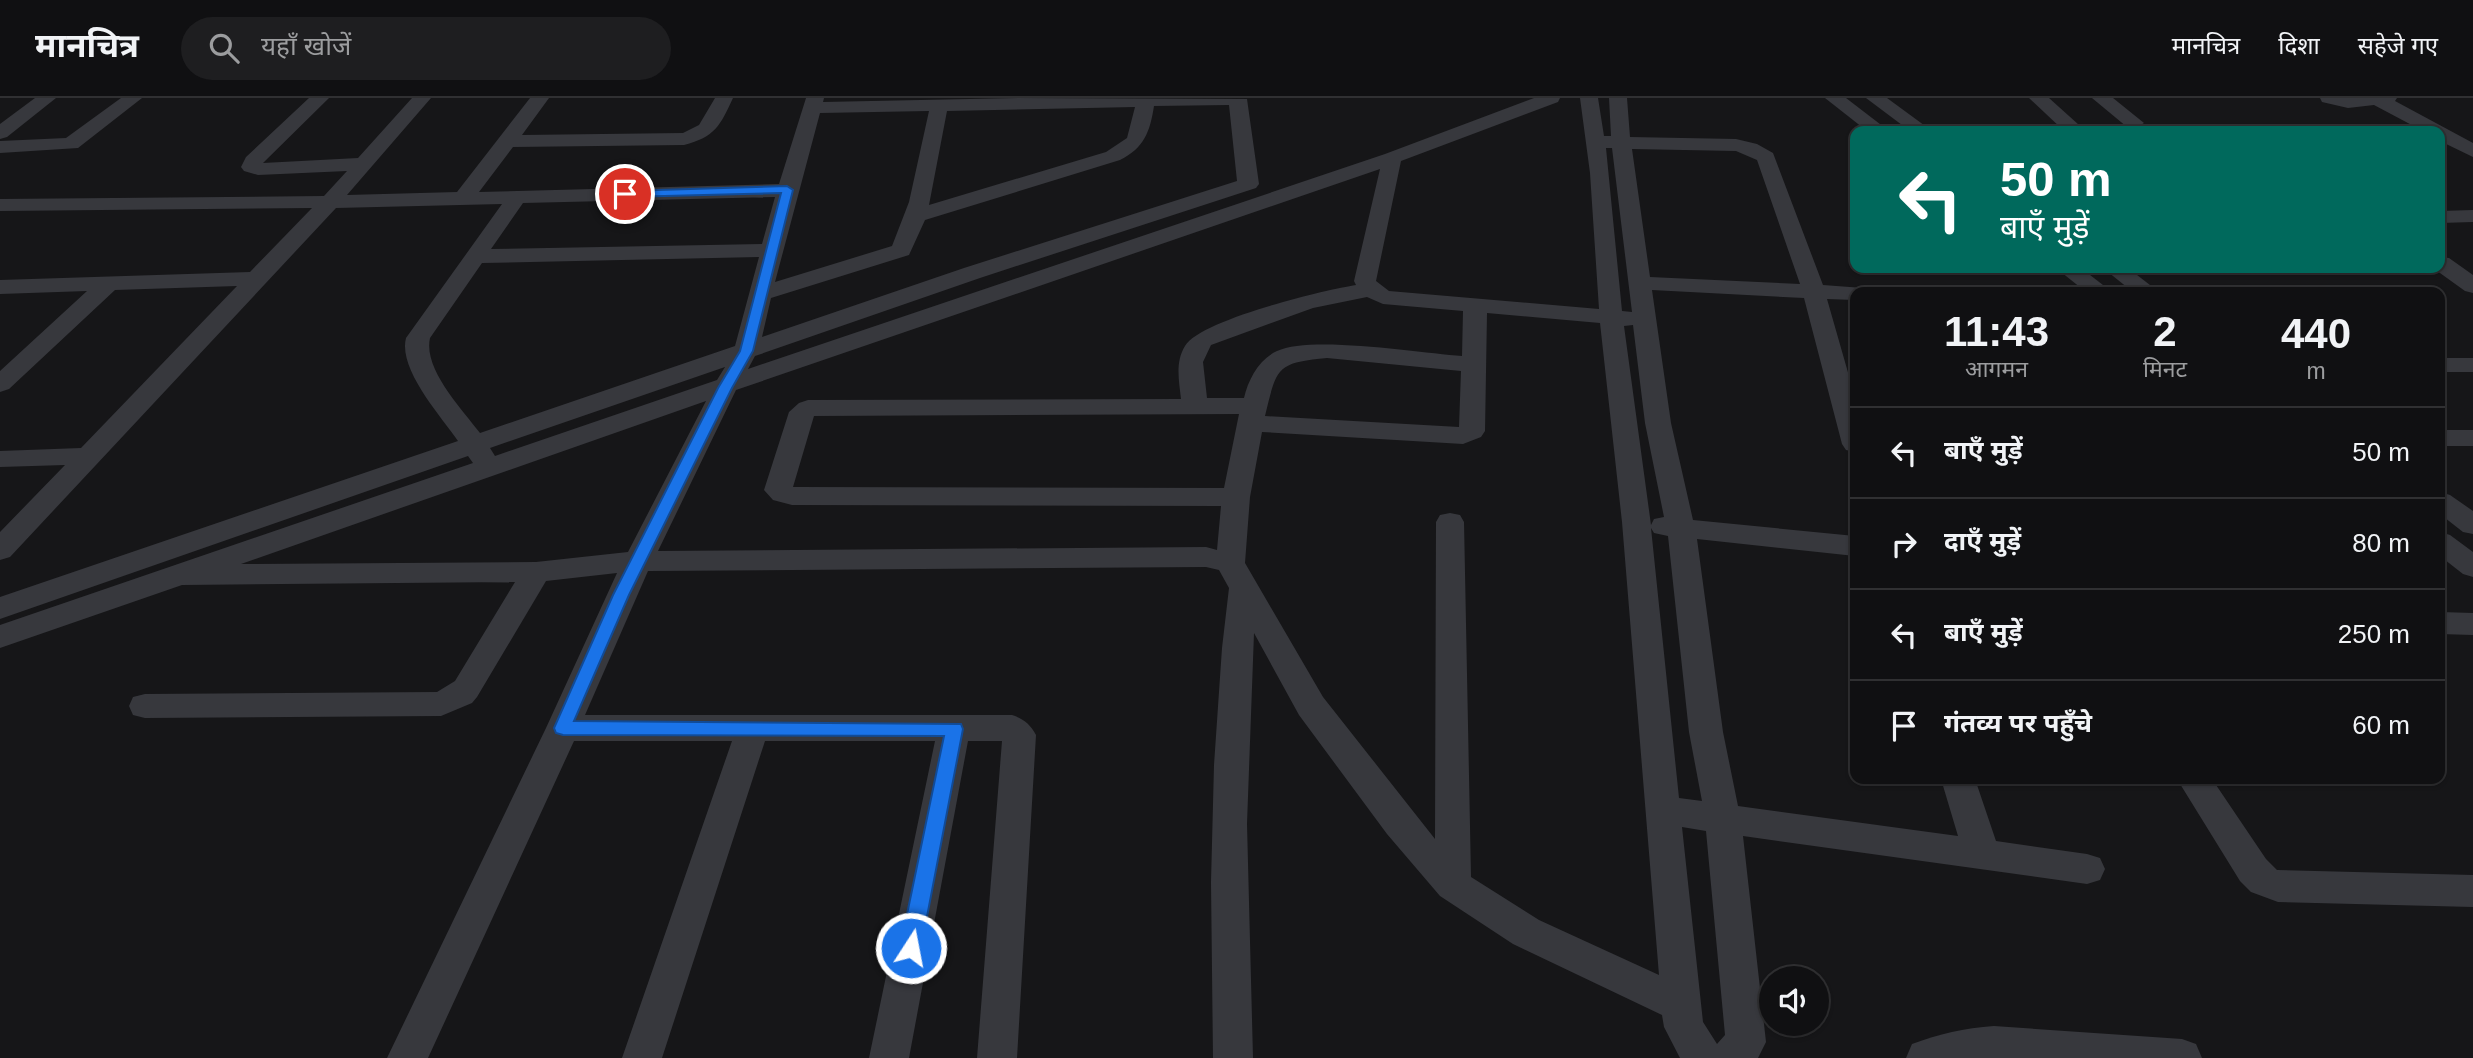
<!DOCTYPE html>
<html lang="hi">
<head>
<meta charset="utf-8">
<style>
  body { margin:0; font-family:Arial,"Noto Sans Devanagari",sans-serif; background:#1e1e20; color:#f1f3f6; height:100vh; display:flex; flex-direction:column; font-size:26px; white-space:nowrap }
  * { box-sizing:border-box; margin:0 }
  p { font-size:23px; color:#9c9d9f }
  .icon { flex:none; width:38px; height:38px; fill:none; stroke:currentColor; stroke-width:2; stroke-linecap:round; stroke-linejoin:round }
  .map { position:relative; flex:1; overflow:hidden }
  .panel { position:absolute; left:1850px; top:189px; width:595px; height:497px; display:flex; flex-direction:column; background:#101012; border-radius:14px; box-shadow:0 2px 5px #0004,0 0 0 2px #303032 }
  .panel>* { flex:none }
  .hud { position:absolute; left:1850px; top:28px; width:595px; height:147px; border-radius:14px; box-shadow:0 2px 5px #0004,0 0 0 2px #303032; background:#00695c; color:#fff; overflow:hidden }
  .tools { position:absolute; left:1759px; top:868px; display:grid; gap:14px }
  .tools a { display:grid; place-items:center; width:70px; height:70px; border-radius:50%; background:#101012; box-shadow:0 2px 5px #0004,0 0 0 2px #303032; font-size:35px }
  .pin { position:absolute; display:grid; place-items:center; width:60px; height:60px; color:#fff; margin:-30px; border:4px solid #fff; border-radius:50%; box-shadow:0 2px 7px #0007 }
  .me { position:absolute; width:77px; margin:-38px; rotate:11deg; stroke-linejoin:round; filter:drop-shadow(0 0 5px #0008) }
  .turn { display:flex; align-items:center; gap:24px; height:147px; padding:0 35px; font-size:32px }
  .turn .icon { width:91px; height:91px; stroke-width:2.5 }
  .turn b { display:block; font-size:49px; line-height:60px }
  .eta { display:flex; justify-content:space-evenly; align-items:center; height:119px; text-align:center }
  .eta b { font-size:42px; font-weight:700; line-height:49px }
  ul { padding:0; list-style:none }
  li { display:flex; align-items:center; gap:21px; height:91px; padding:0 35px; border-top:2px solid #303032 }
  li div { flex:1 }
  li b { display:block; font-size:26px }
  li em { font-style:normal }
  header { display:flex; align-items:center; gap:42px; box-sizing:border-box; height:98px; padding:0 35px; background:#101012; border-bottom:2px solid #303032 }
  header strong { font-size:33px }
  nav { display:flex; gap:38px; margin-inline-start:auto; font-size:24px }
  .search { width:490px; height:63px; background:#1e1e20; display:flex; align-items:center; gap:18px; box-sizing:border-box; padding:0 24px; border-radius:38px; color:#9c9d9f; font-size:26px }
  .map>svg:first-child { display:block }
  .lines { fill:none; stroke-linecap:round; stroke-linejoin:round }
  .minor { fill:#37383d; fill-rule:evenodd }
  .route { fill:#1a73e8; stroke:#114b97; stroke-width:2 }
</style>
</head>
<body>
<header>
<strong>मानचित्र</strong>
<div class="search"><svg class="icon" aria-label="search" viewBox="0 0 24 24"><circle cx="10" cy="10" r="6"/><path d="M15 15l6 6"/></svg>यहाँ खोजें</div>
<nav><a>मानचित्र</a><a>दिशा</a><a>सहेजे गए</a></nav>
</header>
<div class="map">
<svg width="2473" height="960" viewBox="0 0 2473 960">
  <rect width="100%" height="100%" fill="#161618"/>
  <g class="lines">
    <g class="minor">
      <polygon points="35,0 56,0 7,39 0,41 0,26"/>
      <polygon points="121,0 142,0 78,50 0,55 0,43 66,40"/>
      <path d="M309,0H329L263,65L358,60L412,0H431L347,97L457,94L530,0H549L522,37L683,35L699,27L715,0H733C720,28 715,39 684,47L513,49L479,94L779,86L806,0H824L823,4L1020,0L1247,1L1259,86L1256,90L980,180L755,258L748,271L1385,56L1534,0H1560L1558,4L1401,63L1376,183L1389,193L1599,211L1590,75L1580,0H1598L1604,38H1611L1609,0H1627L1630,39L1736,41L1757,46L1773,55L1823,187L1863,190L1866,194H1855V202L1827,201L1855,299V354L1846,352L1842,346L1804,200L1652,192L1671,325L1693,422L1855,438V458L1697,441L1723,634L1738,708L1958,738L1941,681H1975L1996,743L2087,756L2100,760L2105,771L2100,782L2087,786L1743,738L1766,944L1758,960H1680L1664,929L1662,917L1513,846L1440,798L1387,736L1299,617L1254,535L1247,726L1253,960H1213L1211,784L1214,667L1222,550L1229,490L1219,472L1206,469L648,473L585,617H1012C1024,621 1030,626 1036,637L1017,960H977L1002,643H968L909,960H869L935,643H765L662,960H622L732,643H574L428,960H387L546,630L617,475L546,483L477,599L472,605L441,618L145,620L133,617L129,608L133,599L145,596L437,594L455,583L515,484L182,487L0,550V527L473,365L468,358L0,521V499L458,343C440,317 398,271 406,240L502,106L336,110L10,459L0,462V434L65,367L0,369V353L81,350L237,188L115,192L9,291L0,294V273L87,193L0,196V182L250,174L312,110L0,113V101L324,98L347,73L258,77L244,73L241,69L246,59ZM1229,7L1237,83L964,170L762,239L771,200L909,157L925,122L1120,62C1144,50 1150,34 1154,8ZM1135,9L1127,40L1106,54L929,107L947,13ZM929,13L909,104L892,148L775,184L820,15ZM1606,50H1612L1632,214L1622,213ZM1632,51L1736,53L1757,62L1800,186L1650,179ZM1380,71L1354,183L1356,187C1324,192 1200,222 1185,248C1175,264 1179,283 1181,301L808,302L799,305L789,314L764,392L773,402L792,407L1221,408L1217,452L1206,449L658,453L736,292ZM775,99L762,146L491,151L523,105ZM759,159L735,248L480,335C462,311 423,271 430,240L482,165ZM1367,199L1383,206L1463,213L1462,258C1420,255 1311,237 1277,253C1259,261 1248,282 1244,300H1207L1203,264L1211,247L1313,210ZM1487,215L1600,225L1622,424L1659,877L1539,822L1471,779L1464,424L1460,417L1450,415L1440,417L1436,424L1435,741L1323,599L1245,465L1250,399L1262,334L1463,346L1481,339L1485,333ZM1633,227L1645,325L1664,419L1654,421L1651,427L1624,228ZM1327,260L1461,273L1459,329L1265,318C1277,269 1276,265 1327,260ZM725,269L717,282L495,358L490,350ZM706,303L628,454L536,464L241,466ZM1239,316L1224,390L793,389L814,318ZM1651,430L1654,435L1668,438L1689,634L1702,703L1679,700ZM1682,729L1706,733L1725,937L1717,946L1703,924Z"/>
      <polygon points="1825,0 1846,0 1889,33 1867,33"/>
      <polygon points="1866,0 1887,0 1932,33 1910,33"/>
      <polygon points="2029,0 2049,0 2079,27 2069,33 2062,31"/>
      <polygon points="2092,0 2113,0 2144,25 2134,31 2127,29"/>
      <polygon points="2320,0 2397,0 2395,3 2473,45 2473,59 2440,43 2440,33 2423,33 2374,7 2348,10 2322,4"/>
      <polygon points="2473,112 2473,124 2440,125 2440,113"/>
      <polygon points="2440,159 2449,160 2473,177 2473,195 2465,193 2433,170 2440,170"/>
      <polygon points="2056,170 2081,170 2112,194 2086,194"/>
      <polygon points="2103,170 2128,170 2159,194 2133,194"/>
      <rect x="2440" y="260" width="33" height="14"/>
      <rect x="2440" y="332" width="33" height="16"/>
      <polygon points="2440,394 2450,397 2473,413 2473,436 2463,434 2440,416"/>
      <polygon points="2440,434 2450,437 2473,454 2473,479 2463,476 2440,458"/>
      <polygon points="2440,514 2473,515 2473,537 2440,536"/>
      <polygon points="2177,681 2212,681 2266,761 2277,772 2473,777 2473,809 2278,804 2251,794 2240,783"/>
      <path d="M1994,928L2182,941L2196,946L2202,960H1906L1912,946C1939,936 1964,930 1994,928Z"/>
    </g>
  </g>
  <polygon class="route" points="787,88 793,92 753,253 732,290 629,497 574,623 961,626 963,631 921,850 918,857 911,859 903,857 900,850 944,638 563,637 556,635 554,630 613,497 718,290 740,253 781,95 625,99 620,96 625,93"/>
</svg>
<div class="tools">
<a><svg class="icon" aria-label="sound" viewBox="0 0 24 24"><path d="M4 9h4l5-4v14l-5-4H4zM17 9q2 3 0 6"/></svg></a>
</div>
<div class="pin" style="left:625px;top:96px;background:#d93025"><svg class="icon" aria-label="arrive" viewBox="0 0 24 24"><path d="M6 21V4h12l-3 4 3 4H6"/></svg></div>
<svg class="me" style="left:911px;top:850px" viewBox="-20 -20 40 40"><circle r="17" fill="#1a73e8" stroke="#fff" stroke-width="3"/><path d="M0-11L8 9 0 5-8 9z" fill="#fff"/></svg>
<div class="hud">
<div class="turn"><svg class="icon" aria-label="left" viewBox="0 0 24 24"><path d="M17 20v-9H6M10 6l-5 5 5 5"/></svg><div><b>50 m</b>बाएँ मुड़ें</div></div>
</div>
<section class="panel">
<div class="eta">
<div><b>11:43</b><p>आगमन</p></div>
<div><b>2</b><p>मिनट</p></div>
<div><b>440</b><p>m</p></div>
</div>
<ul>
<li><svg class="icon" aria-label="left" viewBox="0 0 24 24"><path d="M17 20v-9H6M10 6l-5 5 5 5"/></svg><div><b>बाएँ मुड़ें</b></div><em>50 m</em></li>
<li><svg class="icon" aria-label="right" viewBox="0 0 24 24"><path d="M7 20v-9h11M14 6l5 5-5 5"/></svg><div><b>दाएँ मुड़ें</b></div><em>80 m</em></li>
<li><svg class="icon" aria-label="left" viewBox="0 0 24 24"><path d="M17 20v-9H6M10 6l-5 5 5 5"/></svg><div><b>बाएँ मुड़ें</b></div><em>250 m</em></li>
<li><svg class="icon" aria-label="arrive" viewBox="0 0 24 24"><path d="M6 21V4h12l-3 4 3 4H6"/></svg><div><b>गंतव्य पर पहुँचे</b></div><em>60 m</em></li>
</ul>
</section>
</div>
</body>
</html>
